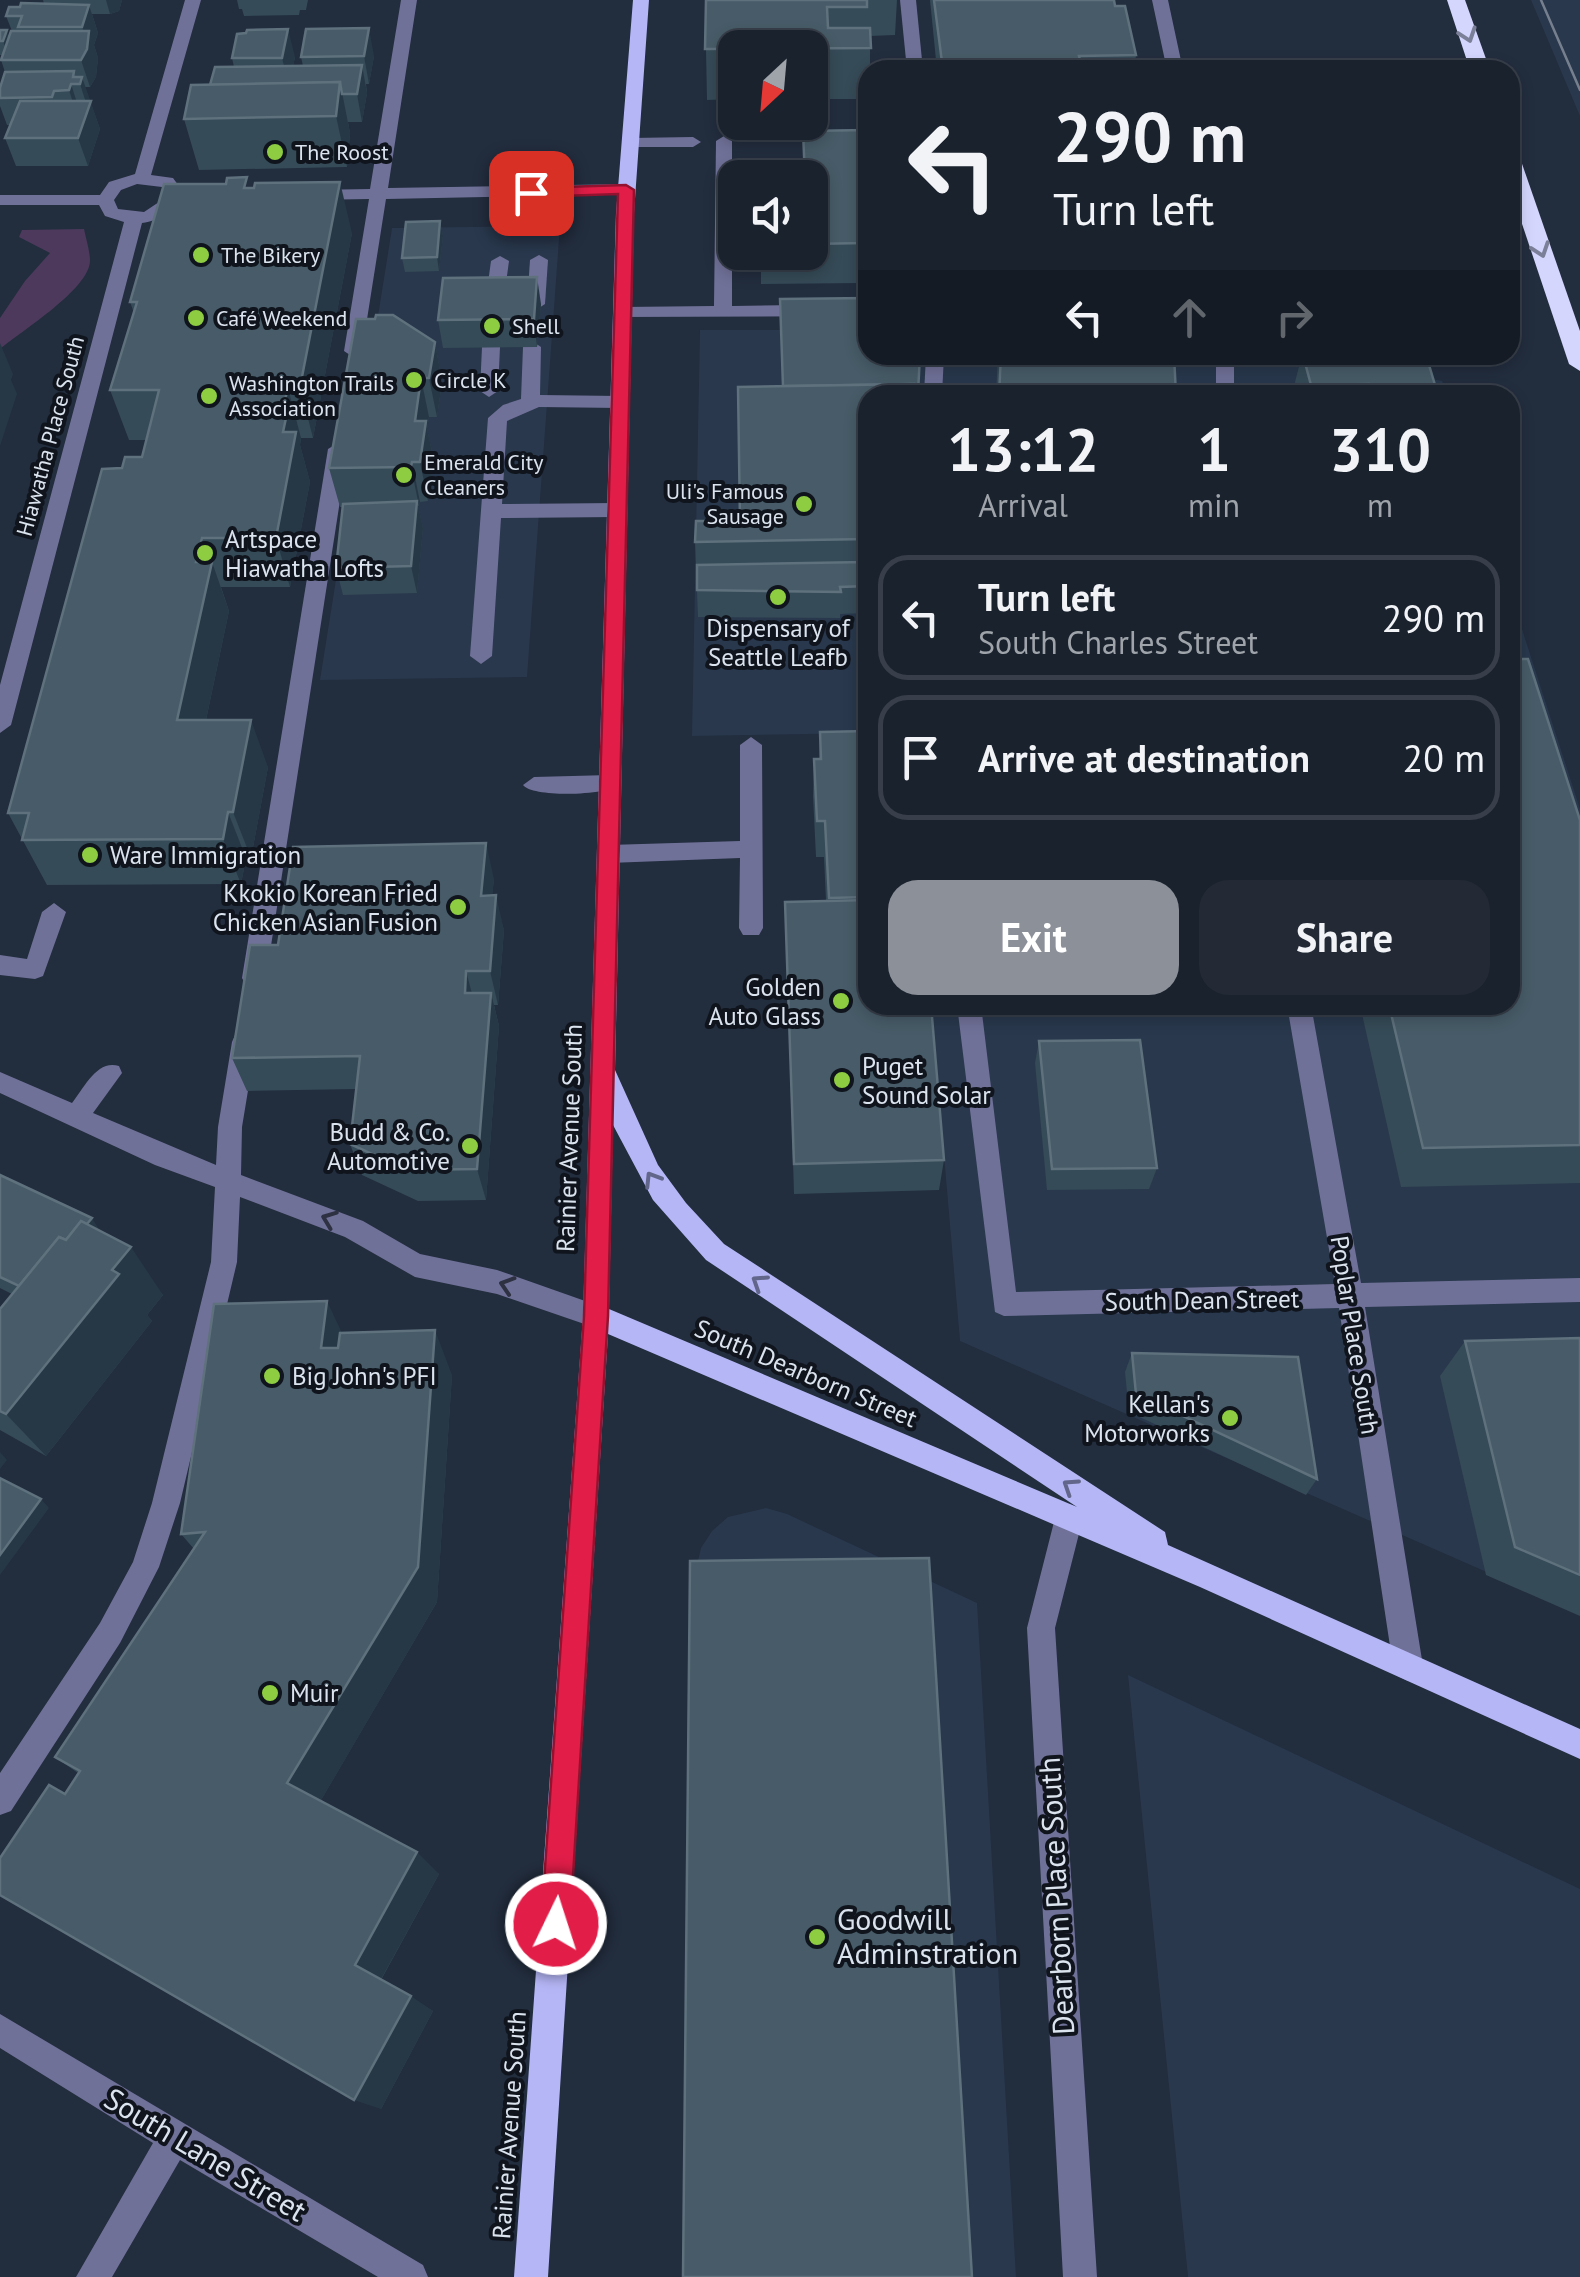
<!DOCTYPE html>
<html lang="en">
<head>
<meta charset="utf-8">
<style>
  body { margin:0; font-family:"PT Sans",sans-serif; background:#232a36; color:#f1f3f6; height:100vh; display:flex; flex-direction:column; font-size:38px; white-space:nowrap }
  * { box-sizing:border-box; margin:0 }
  p { font-size:32px; color:#9fa4aa }
  .icon { flex:none; width:55px; height:55px; fill:none; stroke:currentColor; stroke-width:2; stroke-linecap:round; stroke-linejoin:round }
  .map { position:relative; flex:1; overflow:hidden }
  .side { position:absolute; left:858px; top:385px; width:662px; height:630px; display:flex; flex-direction:column; background:#1a222e; border-radius:30px; box-shadow:0 5px 15px #0003,0 0 0 2px #383f4a }
  .side>* { flex:none }
  .banner { position:absolute; left:858px; top:60px; width:662px; height:305px; border-radius:30px; box-shadow:0 5px 15px #0003,0 0 0 2px #383f4a; background:#1a222e; color:#f1f3f6; overflow:hidden }
  .needle { width:65px; rotate:206deg }
  .tools { position:absolute; left:718px; top:30px; display:grid; gap:20px }
  .tools a { display:grid; place-items:center; width:110px; height:110px; border-radius:20px; background:#1a222e; box-shadow:0 5px 15px #0003,0 0 0 2px #383f4a; font-size:50px }
  .pin { position:absolute; display:grid; place-items:center; width:85px; height:85px; color:#fff; margin:-42px; border-radius:20px; box-shadow:0 5px 15px #0006 }
  .me { position:absolute; width:110px; margin:-55px; rotate:4deg; stroke-linejoin:round; filter:drop-shadow(0 0 8px #0008) }
  .turn { display:flex; align-items:center; gap:35px; height:210px; padding:0 30px; font-size:45px }
  .turn .icon { width:130px; height:130px; stroke-width:2.5 }
  .turn b { display:block; font-size:70px; line-height:85px }
  .lanes { display:flex; align-items:center; height:95px; padding:0 30px; background:#0003; justify-content:center; gap:50px; direction:ltr }
  .lanes .off { opacity:.35 }
  .eta { display:flex; justify-content:space-evenly; align-items:center; height:170px; text-align:center }
  .eta b { font-size:60px; font-weight:800; line-height:70px }
  .cta { display:flex; gap:20px; margin-top:auto; padding:20px 30px }
  .cta a { flex:1; height:115px; border-radius:30px; background:#8c9099; color:#fff; font-size:40px; font-weight:800; line-height:115px; text-align:center }
  .cta a+a { background:#232a36; color:#f1f3f6 }
  ul { padding:0; list-style:none }
  li { display:flex; align-items:center; gap:30px; height:125px; margin:0 20px 15px; padding:0 10px; border:5px solid #383f4a; border-radius:30px }
  li div { flex:1 }
  li b { display:block; font-size:38px }
  li em { font-style:normal }
  .map>svg:first-child { display:block }
  .built { fill:#29384d }
  .green { fill:#4c395c }
  .lines { fill:none; stroke-linecap:round; stroke-linejoin:round }
  .minor { fill:#707198; fill-rule:evenodd }
  .major { fill:#b5b6f6; fill-rule:evenodd }
  .highway { fill:#d4d6fd; fill-rule:evenodd }
  .tram { stroke:#767f8e; stroke-width:2.5 }
  .wall { fill:#354b57 }
  .shaded-wall { fill:#263846 }
  .building { fill:#475c68; stroke:#5e717d; stroke-width:2.5 }
  .oneway { stroke:#7c7f98 }
  .oneway2 { stroke:#62668a }
  .oneway3 { stroke:#2d3142 }
  .route { fill:#e11d48; stroke:#92132f; stroke-width:2.5 }
  .poi-dot { fill:#8ecd42; stroke:#10151d; stroke-width:4 }
  .labels { text-anchor:middle; stroke-width:8; stroke-linejoin:round; paint-order:stroke }
  .far-poi-label { font-size:22px; fill:#dbe3ee; stroke:#10151d; text-anchor:start }
  .far-street-label { font-size:22px; fill:#dbe3ee; stroke:#10151d }
  .poi-label { font-size:25px; fill:#dbe3ee; stroke:#10151d; text-anchor:start }
  .street-label { font-size:25px; fill:#dbe3ee; stroke:#10151d }
  .near-street-label { font-size:30px; fill:#dbe3ee; stroke:#10151d }
  .near-poi-label { font-size:30px; fill:#dbe3ee; stroke:#10151d; text-anchor:start }
</style>
</head>
<body>
<div class="map">
<svg width="1580" height="2277" viewBox="0 0 1580 2277">
  <rect width="100%" height="100%" fill="#222d3e"/>
  <g class="built">
    <polygon points="1531,0 1580,0 1580,116"/>
    <polygon points="560,226 527,677 320,680 392,228"/>
    <polygon points="700,330 867,330 868,355 1308,355 1442,381 1447,395 868,395 867,733 692,736"/>
    <polygon points="1510,592 1580,809 1580,1613 960,1341 931,1005 1510,1005"/>
    <polygon points="766,1508 787,1514 977,1603 1016,2277 692,2277 696,1569 701,1548 712,1531 728,1517"/>
    <polygon points="1128,1675 1580,1889 1580,2277 1188,2277"/>
  </g>
  <path class="green" d="M84,229C86,239 90,251 90,261C89,289 23,330 0,349V318L25,281L50,253L19,237L22,230Z"/>
  <g class="lines">
    <g class="minor">
      <path d="M185,0H201L151,175L173,178L184,193C178,213 160,220 142,223L11,725L0,733V685L124,222L105,216L99,205H0V195H100L109,182L135,174ZM137,184L162,187L165,198L144,212L118,209L114,200L121,190Z"/>
      <polygon points="401,0 417,0 388,188 627,184 636,189 627,194 386,199 362,351 353,357 344,351 369,199 312,200 303,195 312,190 370,189"/>
      <polygon points="900,0 916,0 923,70 907,70"/>
      <polygon points="1152,0 1168,0 1183,70 1167,70"/>
      <polygon points="724,136 732,141 732,306 868,304 868,316 616,317 616,309 622,307 714,306 716,141"/>
      <polygon points="631,138 693,137 701,142 693,147 625,147 625,139"/>
      <polygon points="539,255 548,260 545,304 536,310 527,304 530,260"/>
      <polygon points="500,256 509,261 503,305 494,311 485,305 491,261"/>
      <polygon points="491,341 500,347 498,391 489,397 480,391 482,347"/>
      <polygon points="532,341 541,347 540,395 620,396 629,402 620,408 539,407 507,421 502,504 617,503 627,510 617,517 501,518 492,656 481,664 470,656 488,418 503,405 521,399 523,347"/>
      <polygon points="926,355 944,355 942,395 924,395"/>
      <rect x="1216" y="355" width="18" height="40"/>
      <polygon points="338,443 348,449 266,978 262,985 246,985 242,978 328,449"/>
      <polygon points="751,737 762,745 763,928 759,935 743,935 739,928 740,858 609,863 598,854 609,845 740,841 740,745"/>
      <path d="M610,775L621,783C612,796 532,798 523,785L534,777Z"/>
      <polygon points="54,903 66,912 43,976 35,979 0,975 0,955 27,959 42,912"/>
      <polygon points="957,1005 981,1005 1016,1292 1335,1284 1287,1005 1311,1005 1361,1283 1580,1278 1580,1302 1365,1307 1423,1666 1418,1676 1408,1681 1398,1676 1393,1666 1339,1308 1004,1316 995,1312"/>
      <path d="M244,1032L253,1035L256,1042L242,1127L241,1175L363,1221L420,1254L497,1270L605,1308L609,1316L605,1324L596,1328L497,1294L415,1277L345,1237L240,1197L237,1262L180,1503L159,1567L120,1643L11,1811L0,1815V1773L100,1623L133,1562L152,1503L211,1262L215,1187L155,1165L0,1093V1072L72,1103C84,1088 97,1059 119,1066L122,1073L93,1113L216,1165L218,1127L232,1042L235,1035Z"/>
      <polygon points="1069,1504 1079,1508 1083,1518 1055,1628 1097,2277 1063,2277 1027,1628 1055,1518 1059,1508"/>
      <polygon points="0,2014 423,2265 428,2277 378,2277 180,2160 112,2277 76,2277 153,2143 0,2048"/>
    </g>
    <path class="major" d="M633,0H649L634,213L615,1070L658,1165L686,1203L724,1244L1165,1532L1168,1545L1580,1729V1759L1200,1587L608,1334L548,2277H514L583,1316L616,213ZM613,1125L653,1200L706,1260L1077,1507L609,1309Z"/>
    <g class="highway">
      <polygon points="1447,0 1465,0 1490,70 1470,70"/>
      <polygon points="1510,152 1520,158 1580,331 1580,371 1569,364 1510,188"/>
    </g>
    <polyline class="tram" points="1541,0 1580,90"/>
  </g>
  <g class="wall">
    <polygon points="43,0 122,0 119,11 110,14 92,14 98,33 94,45 98,58 96,77 90,87 85,87 100,129 88,166 16,166 5,138 10,125 7,125 0,106 0,88 5,72 1,60 3,55 0,55 0,30 9,37 12,31 6,16 20,7 44,4"/>
    <polygon points="237,0 308,0 306,10 300,10 299,15 244,16 242,9 239,9"/>
    <polygon points="705,0 897,0 895,35 870,36 870,70 868,70 868,99 810,99 810,48 735,48 735,99 707,100"/>
    <polygon points="930,0 1114,0 1136,55 1134,70 937,70"/>
    <polygon points="374,56 369,84 366,84 367,93 362,122 348,122 350,133 347,167 199,170 184,119 210,85 234,67 232,58 295,57 293,66 303,66 301,57"/>
    <polygon points="868,130 868,232 863,232 863,283 761,284 761,252 810,252 810,178 803,178 803,131"/>
    <polygon points="250,188 352,233 313,438 301,438 300,445 310,482 290,587 221,587 229,611 206,720 268,767 251,858 246,858 241,884 47,885 8,813 122,468 142,457 146,440 129,440 110,390 134,313 130,302"/>
    <polygon points="440,221 443,236 439,271 405,272 402,258"/>
    <polygon points="780,299 920,355 918,395 868,395 868,588 866,613 840,614 840,618 698,617 695,542 740,521 782,386"/>
    <polygon points="541,304 537,347 443,348 438,320"/>
    <polygon points="435,342 442,382 437,417 429,417 427,429 434,460 428,501 420,502 419,506 418,506 423,528 417,593 343,595 336,568 343,507 340,507 329,468"/>
    <polygon points="998,355 1174,355 1176,395 996,395"/>
    <polygon points="1302,355 1426,355 1438,395 1294,395 1296,387 1295,382"/>
    <polygon points="868,731 868,1005 944,1160 939,1190 794,1194 785,902 826,901 824,857 816,857 813,796 814,759 819,759 820,732"/>
    <polygon points="1580,820 1580,1183 1401,1187 1360,1005 1510,1005"/>
    <polygon points="494,879 492,895 504,930 498,1005 494,1005 499,1026 486,1200 418,1201 362,1175 350,1144 357,1089 247,1091 232,1058 278,945"/>
    <polygon points="1039,1041 1157,1168 1149,1189 1047,1190 1035,1063"/>
    <polygon points="0,1175 100,1231 163,1295 147,1315 152,1321 46,1456 0,1430 0,1309 12,1294 0,1288"/>
    <polygon points="342,1333 452,1375 437,1602 321,1800 439,1874 381,1980 433,2011 381,2109 78,1773 55,1757 194,1549 181,1534"/>
    <polygon points="1580,1338 1580,1616 1486,1575 1440,1376 1465,1341"/>
    <polygon points="1132,1353 1317,1479 1306,1495 1129,1412 1125,1372"/>
  </g>
  <g class="shaded-wall">
    <polygon points="106,0 122,0 119,11 110,14"/>
    <polygon points="89,5 98,33 94,45 98,58 96,77 90,87 81,60 88,45 82,27"/>
    <polygon points="369,28 374,56 369,84 364,56"/>
    <polygon points="288,29 295,57 289,85 282,58"/>
    <polygon points="7,30 12,44 8,55 3,41"/>
    <polygon points="362,65 367,93 362,122 357,94"/>
    <polygon points="82,77 100,129 88,166 78,138 88,109 80,84"/>
    <polygon points="340,82 350,133 347,167 336,116"/>
    <polygon points="71,84 80,112 78,118 69,90"/>
    <polygon points="340,182 352,233 313,438 300,387"/>
    <polygon points="440,221 443,236 439,271 437,257"/>
    <polygon points="537,277 541,304 537,347 534,319"/>
    <polygon points="435,342 442,382 437,417 429,378"/>
    <polygon points="0,343 13,374 11,380 17,394 0,446"/>
    <polygon points="421,378 429,417 427,429 434,460 428,501 420,462 415,421"/>
    <polygon points="288,388 301,438 300,445 310,482 290,587 276,538 284,404"/>
    <polygon points="412,462 420,502 419,506 411,467"/>
    <polygon points="417,501 423,528 417,593 411,566"/>
    <polygon points="202,538 211,565 212,562 229,611 196,767 177,720 196,562"/>
    <polygon points="251,720 268,767 251,858 233,812"/>
    <polygon points="228,812 246,858 241,884 223,839"/>
    <polygon points="486,843 494,879 489,931 481,896"/>
    <polygon points="496,895 504,930 498,1005 490,971"/>
    <polygon points="466,971 475,1005 465,993"/>
    <polygon points="491,993 499,1026 486,1200 477,1169"/>
    <polygon points="92,1218 105,1239 34,1293"/>
    <polygon points="131,1247 163,1295 147,1315 152,1321 46,1456 6,1414 112,1270"/>
    <polygon points="327,1301 349,1348 321,1348"/>
    <polygon points="435,1330 452,1375 437,1602 316,1809 287,1783"/>
    <polygon points="0,1452 7,1460 0,1469"/>
    <polygon points="41,1499 49,1508 0,1575 0,1555"/>
    <polygon points="417,1852 439,1874 380,1981 355,1965"/>
    <polygon points="411,1996 433,2011 381,2109 354,2100"/>
  </g>
  <g class="building">
    <polygon points="706,0 867,0 867,7 827,7 828,28 870,28 871,48 705,49"/>
    <polygon points="934,0 1114,0 1115,6 1125,6 1136,55 1079,56 1082,69 943,70"/>
    <polygon points="21,3 89,5 82,27 18,27 22,16 6,16 9,7 20,7"/>
    <polygon points="369,28 364,56 301,57 306,29"/>
    <polygon points="288,29 282,58 232,58 237,34 246,33 247,30"/>
    <polygon points="0,30 7,30 3,41 0,41"/>
    <polygon points="11,31 89,31 87,49 81,60 1,60"/>
    <polygon points="362,65 357,94 342,94 340,82 210,85 215,67"/>
    <polygon points="74,71 73,77 82,77 80,84 71,84 69,90 54,91 52,97 0,98 0,88 5,72"/>
    <polygon points="340,82 336,116 184,119 191,85"/>
    <polygon points="20,101 91,101 78,138 5,138"/>
    <polygon points="868,130 868,191 861,191 864,243 810,244 810,178 805,178 803,131"/>
    <polygon points="247,177 244,188 254,188 255,183 340,182 300,387 288,388 284,404 289,404 283,432 296,432 276,538 202,538 196,562 212,562 177,720 251,720 233,812 228,812 223,839 22,840 29,813 8,813 102,469 122,468 125,457 142,457 159,390 110,390 137,302 130,302 164,184 226,184 227,178"/>
    <polygon points="440,221 437,257 402,258 406,222"/>
    <polygon points="537,277 534,319 438,320 443,278"/>
    <polygon points="868,298 868,355 920,355 918,393 913,393 914,384 783,386 780,299"/>
    <polygon points="376,315 393,315 435,342 429,378 421,378 415,421 426,421 420,462 412,462 411,467 329,468 356,319 375,319"/>
    <polygon points="1001,355 1174,355 1176,395 999,395"/>
    <polygon points="1309,355 1426,355 1438,395 1372,395 1369,384 1311,385 1304,359 1310,359"/>
    <polygon points="914,384 913,395 868,395 868,539 695,542 696,521 740,521 738,387"/>
    <polygon points="417,501 411,566 336,568 343,504"/>
    <polygon points="865,562 867,586 840,587 841,592 697,590 697,565"/>
    <polygon points="1510,659 1528,659 1580,820 1580,1145 1423,1148 1389,1005 1510,1005"/>
    <polygon points="868,731 868,897 829,898 825,821 817,821 814,759 821,759 820,732"/>
    <polygon points="486,843 481,896 496,895 490,971 466,971 465,993 491,993 477,1169 407,1170 350,1144 360,1056 232,1058 250,945 278,945 293,847"/>
    <polygon points="868,900 868,1005 931,1005 944,1160 794,1164 785,902"/>
    <polygon points="1140,1040 1157,1168 1052,1169 1039,1041"/>
    <polygon points="0,1175 92,1218 87,1224 81,1221 66,1240 59,1237 19,1286 0,1277"/>
    <polygon points="81,1221 131,1247 112,1270 119,1274 6,1414 0,1411 0,1309 59,1237 66,1240"/>
    <polygon points="327,1301 321,1348 338,1348 340,1333 435,1330 418,1567 287,1783 417,1852 355,1965 411,1996 354,2100 0,1895 0,1858 49,1785 65,1794 80,1771 55,1757 205,1532 181,1534 214,1304"/>
    <polygon points="1580,1338 1580,1575 1515,1547 1465,1341"/>
    <polygon points="1132,1353 1298,1357 1317,1479 1136,1394"/>
    <polygon points="0,1478 41,1499 0,1555"/>
    <polygon points="929,1558 972,2277 683,2277 690,1561"/>
  </g>
  <defs><path id="oneway-chevron" d="M-2-3.5L2.5 0L-2 3.5" fill="none" stroke-width="1.6" stroke-linecap="round" stroke-linejoin="round" transform="scale(2.5)"/></defs>
  <g class="oneway">
    <use href="#oneway-chevron" transform="translate(1468 35) rotate(71)"/>
    <use href="#oneway-chevron" transform="translate(1541 250) rotate(71)"/>
  </g>
  <g class="oneway2">
    <use href="#oneway-chevron" transform="translate(652 1179) rotate(-122)"/>
    <use href="#oneway-chevron" transform="translate(759 1282) rotate(-147)"/>
    <use href="#oneway-chevron" transform="translate(1070 1486) rotate(-147)"/>
  </g>
  <g class="oneway3">
    <use href="#oneway-chevron" transform="translate(329 1219) rotate(-159)"/>
    <use href="#oneway-chevron" transform="translate(507 1285) rotate(-162)"/>
  </g>
  <polygon class="route" points="626,185 634,190 608,1316 570,1924 566,1934 556,1939 546,1934 541,1924 584,1316 618,194 531,197 523,193 531,188"/>
  <g class="poi-dot">
    <circle cx="275" cy="152" r="10"/>
    <circle cx="201" cy="255" r="10"/>
    <circle cx="196" cy="318" r="10"/>
    <circle cx="492" cy="326" r="10"/>
    <circle cx="414" cy="380" r="10"/>
    <circle cx="209" cy="396" r="10"/>
    <circle cx="404" cy="475" r="10"/>
    <circle cx="804" cy="504" r="10"/>
    <circle cx="205" cy="553" r="10"/>
    <circle cx="778" cy="597" r="10"/>
    <circle cx="90" cy="855" r="10"/>
    <circle cx="458" cy="907" r="10"/>
    <circle cx="841" cy="1001" r="10"/>
    <circle cx="842" cy="1080" r="10"/>
    <circle cx="470" cy="1146" r="10"/>
    <circle cx="272" cy="1376" r="10"/>
    <circle cx="1230" cy="1418" r="10"/>
    <circle cx="270" cy="1693" r="10"/>
    <circle cx="817" cy="1937" r="10"/>
  </g>
  <g class="labels">
    <g class="far-poi-label">
      <text x="295" y="160">The Roost</text>
      <text x="221" y="263">The Bikery</text>
      <text x="216" y="326">Café Weekend</text>
      <text x="512" y="334">Shell</text>
      <text x="434" y="388">Circle K</text>
      <text x="229" y="391">Washington Trails<tspan x="229" dy="25">Association</tspan></text>
      <text x="424" y="470">Emerald City<tspan x="424" dy="25">Cleaners</tspan></text>
      <text x="784" y="499" text-anchor="end">Uli's Famous<tspan x="784" dy="25">Sausage</tspan></text>
    </g>
    <g class="far-street-label">
      <text transform="translate(50 436) rotate(-75)" y="8">Hiawatha Place South</text>
    </g>
    <g class="poi-label">
      <text x="225" y="548">Artspace<tspan x="225" dy="29">Hiawatha Lofts</tspan></text>
      <text x="778" y="637" text-anchor="middle">Dispensary of<tspan x="778" dy="29">Seattle Leafb</tspan></text>
      <text x="110" y="864">Ware Immigration</text>
      <text x="438" y="902" text-anchor="end">Kkokio Korean Fried<tspan x="438" dy="29">Chicken Asian Fusion</tspan></text>
      <text x="821" y="996" text-anchor="end">Golden<tspan x="821" dy="29">Auto Glass</tspan></text>
      <text x="862" y="1075">Puget<tspan x="862" dy="29">Sound Solar</tspan></text>
      <text x="450" y="1141" text-anchor="end">Budd &amp; Co.<tspan x="450" dy="29">Automotive</tspan></text>
      <text x="292" y="1385">Big John's PFI</text>
      <text x="1210" y="1413" text-anchor="end">Kellan's<tspan x="1210" dy="29">Motorworks</tspan></text>
      <text x="290" y="1702">Muir</text>
    </g>
    <g class="street-label">
      <text transform="translate(569 1138) rotate(-88)" y="9">Rainier Avenue South</text>
      <text transform="translate(1202 1300) rotate(-1)" y="9">South Dean Street</text>
      <text transform="translate(1355 1335) rotate(81)" y="9">Poplar Place South</text>
      <text transform="translate(806 1373) rotate(23)" y="9">South Dearborn Street</text>
      <text transform="translate(509 2125) rotate(-86)" y="9">Rainier Avenue South</text>
    </g>
    <g class="near-street-label">
      <text transform="translate(1057 1896) rotate(-93)" y="10">Dearborn Place South</text>
      <text transform="translate(205 2155) rotate(31)" y="10">South Lane Street</text>
    </g>
    <g class="near-poi-label">
      <text x="837" y="1930">Goodwill<tspan x="837" dy="34">Adminstration</tspan></text>
    </g>
  </g>
</svg>
<div class="tools">
<a><svg class="needle" viewBox="-14 -14 28 28"><path d="M0-13l5 13h-10z" fill="#e53935"/><path d="M0 13l5-13h-10z" fill="#9fa4aa"/></svg></a>
<a><svg class="icon" aria-label="sound" viewBox="0 0 24 24"><path d="M4 9h4l5-4v14l-5-4H4zM17 9q2 3 0 6"/></svg></a>
</div>
<div class="pin" style="left:531px;top:193px;background:#d93025"><svg class="icon" aria-label="arrive" viewBox="0 0 24 24"><path d="M6 21V4h12l-3 4 3 4H6"/></svg></div>
<svg class="me" style="left:556px;top:1924px" viewBox="-20 -20 40 40"><circle r="17" fill="#e11d48" stroke="#fff" stroke-width="3"/><path d="M0-11L8 9 0 5-8 9z" fill="#fff"/></svg>
<div class="banner">
<div class="turn"><svg class="icon" aria-label="left" viewBox="0 0 24 24"><path d="M17 20v-9H6M10 6l-5 5 5 5"/></svg><div><b>290 m</b>Turn left</div></div>
<div class="lanes"><svg class="icon" aria-label="left" viewBox="0 0 24 24"><path d="M17 20v-9H6M10 6l-5 5 5 5"/></svg><svg class="icon off" aria-label="ahead" viewBox="0 0 24 24"><path d="M12 20V5M6 11l6-6 6 6"/></svg><svg class="icon off" aria-label="right" viewBox="0 0 24 24"><path d="M7 20v-9h11M14 6l5 5-5 5"/></svg></div>
</div>
<section class="side">
<div class="eta">
<div><b>13:12</b><p>Arrival</p></div>
<div><b>1</b><p>min</p></div>
<div><b>310</b><p>m</p></div>
</div>
<ul>
<li><svg class="icon" aria-label="left" viewBox="0 0 24 24"><path d="M17 20v-9H6M10 6l-5 5 5 5"/></svg><div><b>Turn left</b><p>South Charles Street</p></div><em>290 m</em></li>
<li><svg class="icon" aria-label="arrive" viewBox="0 0 24 24"><path d="M6 21V4h12l-3 4 3 4H6"/></svg><div><b>Arrive at destination</b></div><em>20 m</em></li>
</ul>
<div class="cta"><a>Exit</a><a>Share</a></div>
</section>
</div>
</body>
</html>
